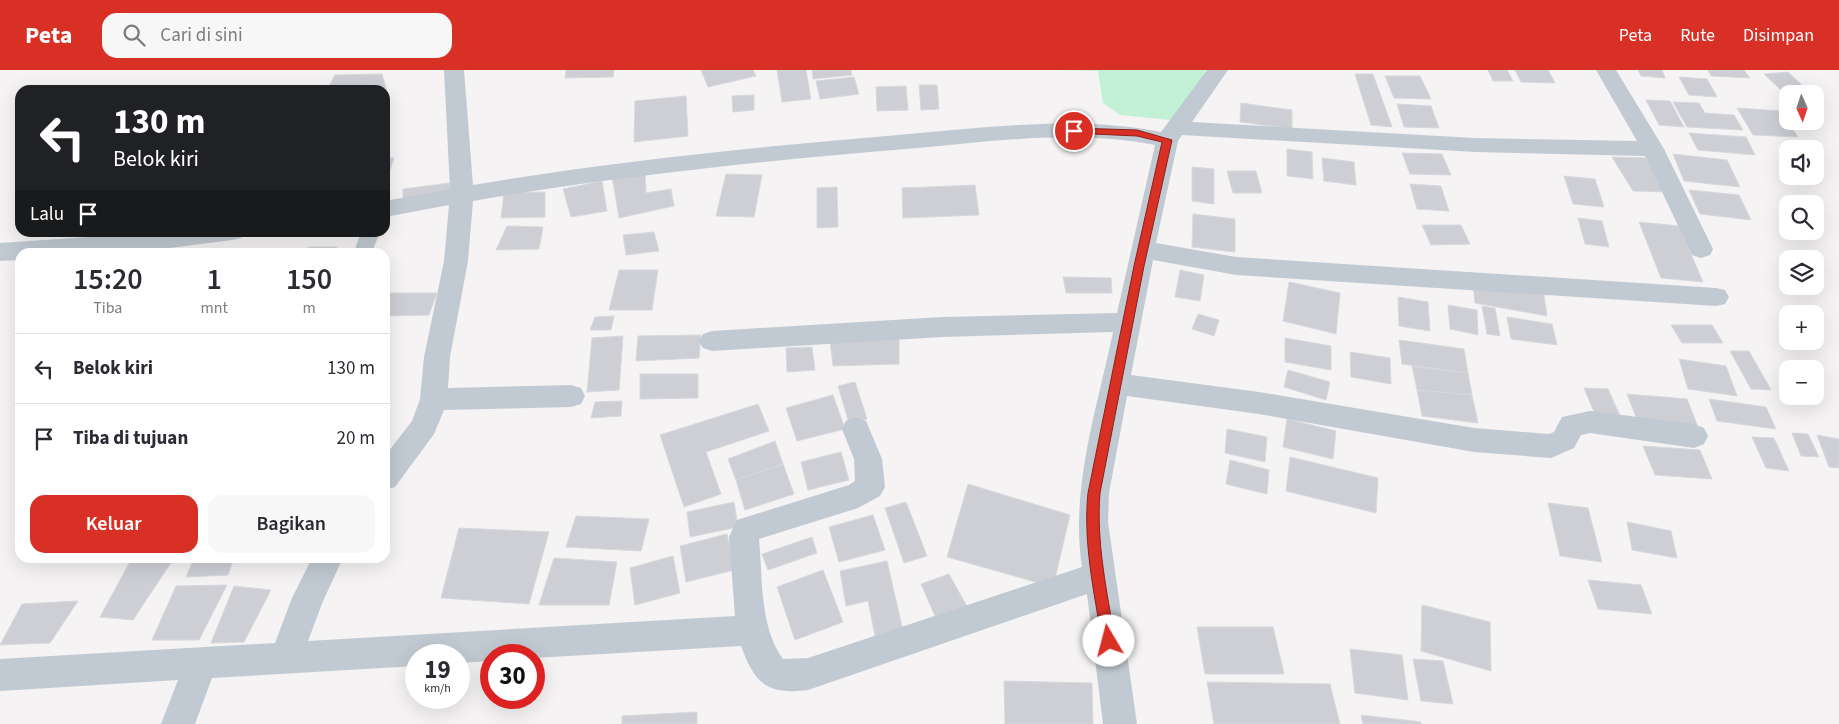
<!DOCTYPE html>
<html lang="id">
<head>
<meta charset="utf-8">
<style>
  body { margin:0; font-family:"Source Sans 3",sans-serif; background:#f7f7f7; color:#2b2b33; height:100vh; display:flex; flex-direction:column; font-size:19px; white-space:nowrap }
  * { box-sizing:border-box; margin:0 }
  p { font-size:16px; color:#7c7c81 }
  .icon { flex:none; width:28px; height:28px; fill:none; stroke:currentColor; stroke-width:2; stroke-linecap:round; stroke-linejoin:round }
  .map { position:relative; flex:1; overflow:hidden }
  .panel { position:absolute; left:15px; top:178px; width:375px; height:315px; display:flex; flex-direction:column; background:#fff; border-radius:15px; box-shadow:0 5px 20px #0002 }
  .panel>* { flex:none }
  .hud { position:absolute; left:15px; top:15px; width:375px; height:152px; border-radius:15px; box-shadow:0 5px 20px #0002; background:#202124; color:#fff; overflow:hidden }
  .needle { width:32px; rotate:177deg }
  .tools { position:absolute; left:1779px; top:15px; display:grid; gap:10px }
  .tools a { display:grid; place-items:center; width:45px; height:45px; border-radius:10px; background:#fff; box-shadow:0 5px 20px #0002; font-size:25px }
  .speed { position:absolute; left:405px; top:574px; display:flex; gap:10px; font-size:25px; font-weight:700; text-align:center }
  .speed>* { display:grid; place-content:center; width:65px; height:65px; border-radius:50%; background:#fff; box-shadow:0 5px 20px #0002; line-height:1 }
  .speed small { font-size:12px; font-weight:400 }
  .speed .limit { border:8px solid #d22; background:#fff; color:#111 }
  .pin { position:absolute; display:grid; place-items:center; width:42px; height:42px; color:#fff; margin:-21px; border:2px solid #fff; border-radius:50%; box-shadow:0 1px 5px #0007 }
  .me { position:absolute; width:55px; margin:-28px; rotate:352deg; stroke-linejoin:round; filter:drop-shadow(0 0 4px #0008) }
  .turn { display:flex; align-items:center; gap:18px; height:105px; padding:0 15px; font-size:22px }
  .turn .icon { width:65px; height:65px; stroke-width:2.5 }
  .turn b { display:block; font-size:35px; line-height:42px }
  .then { display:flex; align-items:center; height:48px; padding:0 15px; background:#0003; gap:10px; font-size:19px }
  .eta { display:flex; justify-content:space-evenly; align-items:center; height:85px; text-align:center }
  .eta b { font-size:30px; font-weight:600; line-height:35px }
  .primary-button { display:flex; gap:10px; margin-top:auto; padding:10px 15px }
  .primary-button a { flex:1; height:58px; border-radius:15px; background:#d93025; color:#fff; font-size:20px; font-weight:600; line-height:58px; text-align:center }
  .primary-button a+a { background:#f7f7f7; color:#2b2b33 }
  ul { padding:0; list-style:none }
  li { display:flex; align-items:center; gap:15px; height:70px; padding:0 15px; border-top:1px solid #e1e1e2 }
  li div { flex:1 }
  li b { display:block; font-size:19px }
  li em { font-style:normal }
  header { display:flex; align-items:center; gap:30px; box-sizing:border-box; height:70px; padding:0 25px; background:#d93025; color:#fff }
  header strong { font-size:24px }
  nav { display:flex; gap:28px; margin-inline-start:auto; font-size:18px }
  .search { width:350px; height:45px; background:#f7f7f7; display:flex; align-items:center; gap:12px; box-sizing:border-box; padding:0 18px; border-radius:15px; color:#7c7c81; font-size:19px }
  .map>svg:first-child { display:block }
  .green { fill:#c3f1d5 }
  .building { fill:#cdcfd5; stroke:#d7d9de }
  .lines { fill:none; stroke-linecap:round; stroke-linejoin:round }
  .service { fill:#c1cad2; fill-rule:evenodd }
  .minor { fill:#c1cad2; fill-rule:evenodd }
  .route { fill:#d93025; stroke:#8d1f18 }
</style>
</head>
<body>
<header>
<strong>Peta</strong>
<div class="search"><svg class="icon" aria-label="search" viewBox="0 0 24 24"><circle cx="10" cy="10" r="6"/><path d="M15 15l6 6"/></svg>Cari di sini</div>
<nav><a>Peta</a><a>Rute</a><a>Disimpan</a></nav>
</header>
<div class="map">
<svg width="1839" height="654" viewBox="0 0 1839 654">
  <rect width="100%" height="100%" fill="#f5f3f3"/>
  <polygon class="green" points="1059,0 1206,0 1190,29 1170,50 1120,45 1103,33 1098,1"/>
  <g class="building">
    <polygon points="566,0 614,0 613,7 565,8"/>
    <polygon points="701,0 753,0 756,6 708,17"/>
    <polygon points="777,0 806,0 811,29 782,32"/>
    <polygon points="812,0 851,0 852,5 813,9"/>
    <polygon points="1488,0 1507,0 1513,11 1493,11"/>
    <polygon points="1515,0 1548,0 1555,13 1521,12"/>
    <polygon points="1638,0 1662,0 1665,8 1641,6"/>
    <polygon points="1708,0 1744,0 1750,8 1711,6"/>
    <polygon points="1788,2 1806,19 1782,21 1764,4"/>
    <polygon points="382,4 389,29 385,29 385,20 327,20 335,5"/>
    <polygon points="1355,4 1373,4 1392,57 1371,55"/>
    <polygon points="1385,6 1420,6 1431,29 1394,28"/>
    <polygon points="854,7 859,24 820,29 816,11"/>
    <polygon points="1679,7 1707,9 1717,27 1689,25"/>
    <polygon points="919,15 937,15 939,39 921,40"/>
    <polygon points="906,16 908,40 877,41 876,17"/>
    <polygon points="754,25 754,40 733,42 732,26"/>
    <polygon points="686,26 688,66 634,72 635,31"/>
    <polygon points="1646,30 1670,31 1684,57 1659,55"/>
    <polygon points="1673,32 1699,33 1705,43 1734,45 1743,60 1687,57"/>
    <polygon points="1241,33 1292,40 1292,59 1240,52"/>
    <polygon points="1397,34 1431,36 1439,58 1404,57"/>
    <polygon points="1737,38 1781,41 1798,67 1753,65"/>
    <polygon points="1689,63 1746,67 1755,85 1698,80"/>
    <polygon points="1287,79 1312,82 1313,109 1287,106"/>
    <polygon points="1402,83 1442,84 1451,105 1410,104"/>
    <polygon points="1673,84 1727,90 1740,117 1684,111"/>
    <polygon points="1612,87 1646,88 1668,122 1633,121"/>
    <polygon points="385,88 394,88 385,114"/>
    <polygon points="1322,88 1354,92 1356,115 1324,111"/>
    <polygon points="1192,97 1214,99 1214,134 1192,131"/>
    <polygon points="645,101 646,123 671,119 674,136 619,148 612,106"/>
    <polygon points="1227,101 1256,101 1262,123 1233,123"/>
    <polygon points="726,104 762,105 754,147 716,146"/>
    <polygon points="1564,106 1595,109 1604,137 1573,134"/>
    <polygon points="602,111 607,141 571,147 563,119"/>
    <polygon points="449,113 453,125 403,131 403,119"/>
    <polygon points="1410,114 1441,116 1449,141 1417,139"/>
    <polygon points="975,115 979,145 903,148 902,118"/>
    <polygon points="837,117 838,157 817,158 817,118"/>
    <polygon points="1689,120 1739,125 1751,150 1700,144"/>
    <polygon points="545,122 545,147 501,148 504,123"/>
    <polygon points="1193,144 1235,149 1235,182 1192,177"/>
    <polygon points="1578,148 1602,151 1609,177 1585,174"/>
    <polygon points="1639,152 1679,156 1703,212 1661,208"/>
    <polygon points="1422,155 1461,155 1470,174 1431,175"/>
    <polygon points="507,156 543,157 539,179 496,180"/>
    <polygon points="654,162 659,181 626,185 623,165"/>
    <polygon points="309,177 337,177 335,182 306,182"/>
    <polygon points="619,200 658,200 652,240 609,240"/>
    <polygon points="1180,200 1204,205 1200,231 1175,227"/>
    <polygon points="1063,207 1111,208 1112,223 1066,223"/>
    <polygon points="1289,212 1340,223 1336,264 1283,251"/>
    <polygon points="1473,214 1544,225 1547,246 1475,233"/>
    <polygon points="385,223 437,223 429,245 385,246"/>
    <polygon points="1398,227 1428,232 1430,261 1399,256"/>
    <polygon points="1448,235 1477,240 1478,265 1450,259"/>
    <polygon points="1482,236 1495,238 1500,266 1487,264"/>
    <polygon points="1198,244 1219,250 1214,266 1192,259"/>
    <polygon points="614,246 611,260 590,260 595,247"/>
    <polygon points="1507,247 1552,254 1557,275 1511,269"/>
    <polygon points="1671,255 1712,255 1723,273 1682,273"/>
    <polygon points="701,265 699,288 636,291 638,266"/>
    <polygon points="623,266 619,320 587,322 592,268"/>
    <polygon points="899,266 899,294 833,296 830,271"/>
    <polygon points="1285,268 1331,276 1331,300 1285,292"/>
    <polygon points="1399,270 1464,279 1468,303 1402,294"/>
    <polygon points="812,277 815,300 787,302 786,278"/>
    <polygon points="1730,281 1749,281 1771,320 1751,319"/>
    <polygon points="1350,282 1390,288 1391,314 1351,307"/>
    <polygon points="1679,289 1726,296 1737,326 1688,319"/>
    <polygon points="1412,296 1468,303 1472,325 1417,320"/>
    <polygon points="1288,300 1330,312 1326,330 1284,317"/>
    <polygon points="640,304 698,304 698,328 640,329"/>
    <polygon points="855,312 867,349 849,353 838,316"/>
    <polygon points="1584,318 1608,319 1622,350 1597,349"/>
    <polygon points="1417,320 1472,325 1478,353 1422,346"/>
    <polygon points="1627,324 1687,329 1698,357 1638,352"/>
    <polygon points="833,325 845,359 797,371 786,338"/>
    <polygon points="1709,329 1766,337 1776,359 1717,351"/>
    <polygon points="622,331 621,346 591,348 595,332"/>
    <polygon points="758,334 769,361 706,382 721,424 684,437 660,365"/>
    <polygon points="1287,349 1336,361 1333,389 1283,377"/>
    <polygon points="1227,359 1267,367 1265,392 1225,383"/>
    <polygon points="1792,363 1808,364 1819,387 1801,386"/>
    <polygon points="1817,365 1839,369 1839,398 1829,397"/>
    <polygon points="1752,367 1774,368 1789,401 1766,398"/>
    <polygon points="775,371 783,394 736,410 728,389"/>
    <polygon points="1643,376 1700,380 1712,409 1655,405"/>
    <polygon points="841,382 849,410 808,420 801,392"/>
    <polygon points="1290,387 1378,408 1376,443 1286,421"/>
    <polygon points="1230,390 1269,400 1267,424 1226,414"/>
    <polygon points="783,394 794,424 745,440 736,410"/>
    <polygon points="968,414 1070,445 1053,517 947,487"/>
    <polygon points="734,432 738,457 690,467 687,442"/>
    <polygon points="906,432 927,486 904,493 885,438"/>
    <polygon points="1548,433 1588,438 1602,492 1560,486"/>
    <polygon points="873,445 885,480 839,492 829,457"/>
    <polygon points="576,446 649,449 641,481 566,477"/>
    <polygon points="1627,452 1671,461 1677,488 1632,480"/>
    <polygon points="459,458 549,462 529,534 441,528"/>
    <polygon points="727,464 734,500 686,512 680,476"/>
    <polygon points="812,467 817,483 768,500 762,484"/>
    <polygon points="673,486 680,523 635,535 630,498"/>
    <polygon points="132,488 174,488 133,550 100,547"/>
    <polygon points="194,488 234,488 228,505 186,507"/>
    <polygon points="554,488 617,492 609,535 539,535"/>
    <polygon points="887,491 904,565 876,571 868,531 846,536 840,501"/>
    <polygon points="823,500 843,552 795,570 777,517"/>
    <polygon points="949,504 970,542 938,553 921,514"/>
    <polygon points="1588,510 1641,515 1652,544 1598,539"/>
    <polygon points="227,515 199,570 152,570 176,516"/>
    <polygon points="234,516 271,520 244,572 211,573"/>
    <polygon points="78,531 50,573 0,575 22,534"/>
    <polygon points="1422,535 1490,552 1491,601 1421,581"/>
    <polygon points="1197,557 1273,557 1284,604 1205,604"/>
    <polygon points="1350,579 1402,585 1408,630 1355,623"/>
    <polygon points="1413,589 1443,591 1453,634 1421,631"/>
    <polygon points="1004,611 1092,613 1093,654 1005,654"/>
    <polygon points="1207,612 1330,614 1340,654 1214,654"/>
    <polygon points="697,642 697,654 622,654 622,646"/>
    <polygon points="1361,645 1421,652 1421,654 1363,654"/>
  </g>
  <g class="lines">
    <polygon class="service" points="361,162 380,162 372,182 354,182"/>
    <g class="minor">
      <path d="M444,0H464L473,115C614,91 755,77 898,65C986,58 1074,45 1161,62L1207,0H1228L1192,52L1475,68L1637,71L1596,0H1616L1664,79L1713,179L1710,185L1701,188L1692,185L1645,86L1475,82L1182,65L1178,71L1156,173L1236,187L1716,218L1725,220L1729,227L1725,234L1716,236L1236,205L1153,190L1131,305L1259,322L1474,358L1549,364L1554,362L1562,347L1590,341L1694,354L1704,358L1708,366L1704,374L1694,378L1590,363L1581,365L1574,378L1551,388L1474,382L1259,344L1127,326L1109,423L1108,452L1137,654H1103L1087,524L808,620C767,625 755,614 741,576L534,588V585H491V591L459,593V585H416V596L212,608L195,654H161L178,610L0,621V589L275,573L292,528L312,488H343L323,531L308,571L735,546L729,467L737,450L849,415L855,411L854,389L842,359L846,351L856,347L866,351L882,389L885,417L880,426L858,438L759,469C763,508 759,556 783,589L808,588L1082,497C1070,419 1097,339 1113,262L942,267L712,281L703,278L699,271L703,264L712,261L942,247L1117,243L1155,75C1072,59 988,72 906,79C761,91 616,106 473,131L468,191L450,287L448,318L571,315L581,318L585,326L581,334L571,337L444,340L434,364L395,417L385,420V386L412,351L420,329L424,287L444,191L449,135L385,147V131L450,119Z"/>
      <polygon points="161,162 244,162 241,168 232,170 139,182 20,182 20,190 0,191 0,173"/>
    </g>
  </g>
  <path class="route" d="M1074,58L1137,60L1172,70L1144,196L1100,423C1096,473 1107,521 1115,571L1113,575L1109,577L1104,575L1102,571C1094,521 1083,473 1088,423L1134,196L1162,72L1137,66L1071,63L1069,61Z"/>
</svg>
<div class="tools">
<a><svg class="needle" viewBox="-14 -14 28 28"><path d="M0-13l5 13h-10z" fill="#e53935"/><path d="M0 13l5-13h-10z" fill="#7c7c81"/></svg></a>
<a><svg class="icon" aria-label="sound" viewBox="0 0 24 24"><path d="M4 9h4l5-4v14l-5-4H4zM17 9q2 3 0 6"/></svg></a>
<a><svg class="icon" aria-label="search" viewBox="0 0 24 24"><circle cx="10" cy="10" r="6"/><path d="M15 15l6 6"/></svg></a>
<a><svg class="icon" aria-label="layers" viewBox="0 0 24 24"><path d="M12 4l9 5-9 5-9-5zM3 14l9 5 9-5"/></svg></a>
<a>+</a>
<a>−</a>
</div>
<div class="speed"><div>19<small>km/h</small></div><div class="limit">30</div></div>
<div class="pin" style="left:1074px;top:61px;background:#d93025"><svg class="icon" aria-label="arrive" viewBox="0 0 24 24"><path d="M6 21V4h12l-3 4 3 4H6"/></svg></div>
<svg class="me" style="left:1109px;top:571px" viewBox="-20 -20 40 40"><circle r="19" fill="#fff"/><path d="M0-13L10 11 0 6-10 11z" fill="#d93025"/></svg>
<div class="hud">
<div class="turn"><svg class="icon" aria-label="left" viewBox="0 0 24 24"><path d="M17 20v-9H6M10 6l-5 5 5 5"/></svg><div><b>130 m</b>Belok kiri</div></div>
<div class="then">Lalu<svg class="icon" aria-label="arrive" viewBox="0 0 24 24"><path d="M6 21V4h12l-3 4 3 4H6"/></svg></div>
</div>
<section class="panel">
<div class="eta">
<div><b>15:20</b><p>Tiba</p></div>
<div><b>1</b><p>mnt</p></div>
<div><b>150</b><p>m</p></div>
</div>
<ul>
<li><svg class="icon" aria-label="left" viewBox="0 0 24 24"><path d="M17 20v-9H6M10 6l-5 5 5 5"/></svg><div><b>Belok kiri</b></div><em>130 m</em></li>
<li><svg class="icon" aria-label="arrive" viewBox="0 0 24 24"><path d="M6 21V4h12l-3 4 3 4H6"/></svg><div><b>Tiba di tujuan</b></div><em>20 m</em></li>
</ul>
<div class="primary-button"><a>Keluar</a><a>Bagikan</a></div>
</section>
</div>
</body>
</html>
